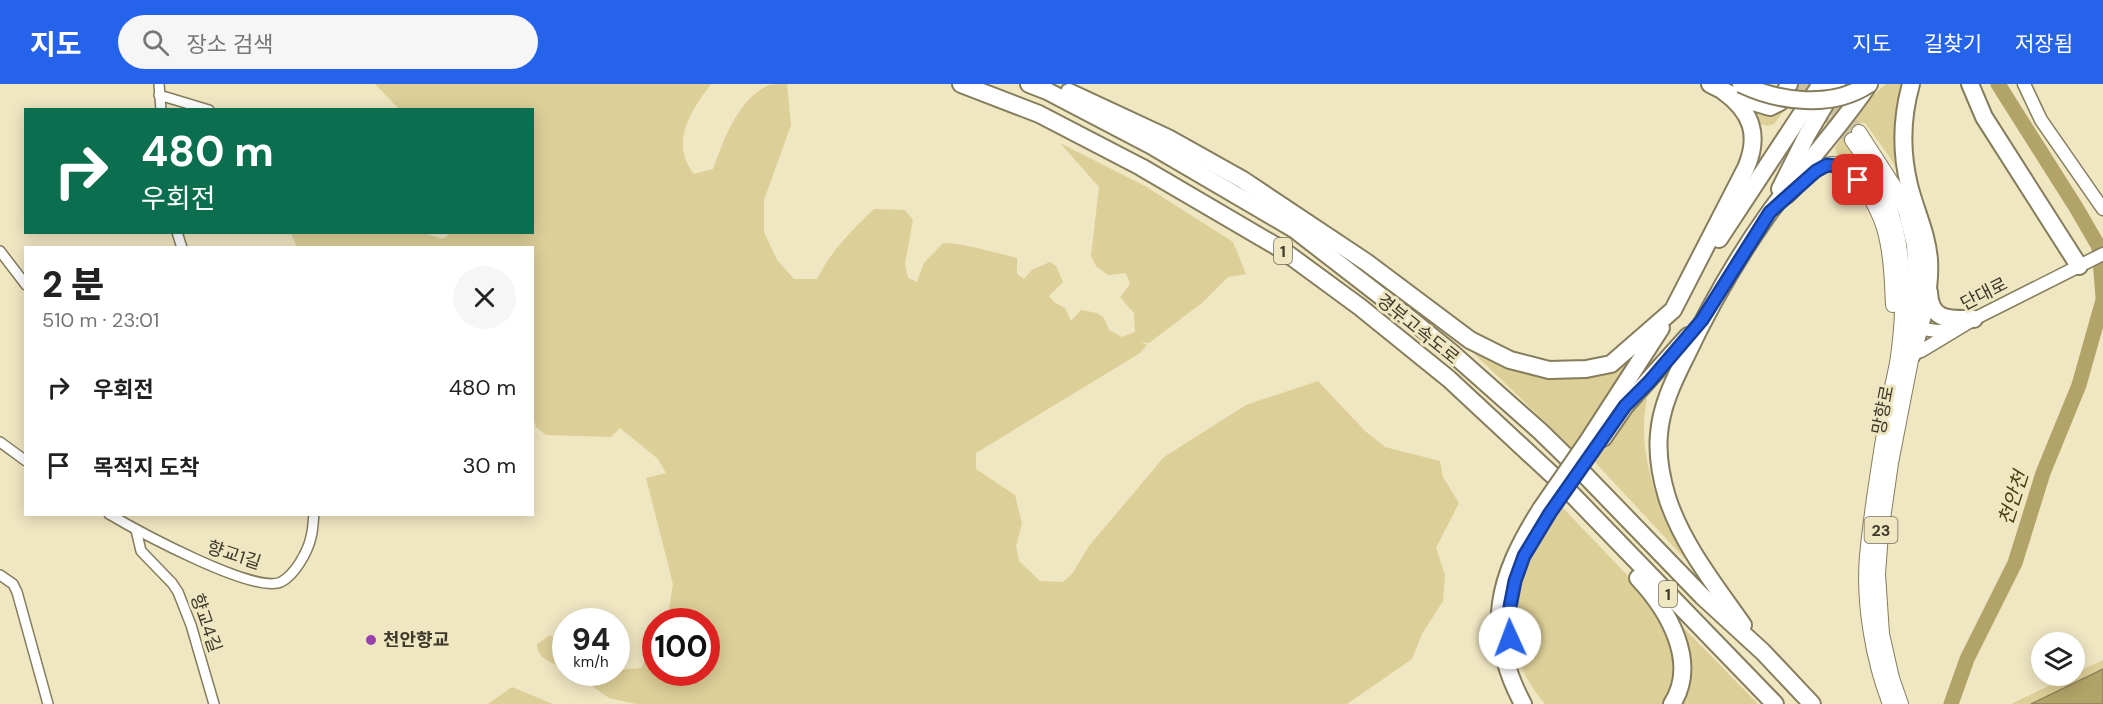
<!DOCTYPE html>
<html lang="ko">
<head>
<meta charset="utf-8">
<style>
  body { margin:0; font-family:"DM Sans","Noto Sans KR",sans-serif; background:#f6f6f6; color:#222; height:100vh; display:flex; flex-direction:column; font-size:22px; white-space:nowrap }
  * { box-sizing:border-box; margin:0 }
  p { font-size:20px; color:#767676 }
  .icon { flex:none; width:33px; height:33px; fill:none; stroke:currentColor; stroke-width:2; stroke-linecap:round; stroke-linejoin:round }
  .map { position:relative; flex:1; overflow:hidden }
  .panel { position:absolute; left:24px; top:162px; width:510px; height:270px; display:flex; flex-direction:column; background:#fff; border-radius:0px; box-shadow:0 3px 15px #0003 }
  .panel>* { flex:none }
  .hud { position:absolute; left:24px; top:24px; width:510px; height:126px; border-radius:0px; box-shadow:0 3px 15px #0003; background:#0b6e4f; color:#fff; overflow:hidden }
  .tools { position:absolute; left:2031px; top:548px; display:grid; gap:12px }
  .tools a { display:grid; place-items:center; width:54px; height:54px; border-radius:50%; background:#fff; box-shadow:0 3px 15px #0003; font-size:30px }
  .speed { position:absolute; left:552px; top:524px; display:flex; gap:12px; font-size:30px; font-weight:700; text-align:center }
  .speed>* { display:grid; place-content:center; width:78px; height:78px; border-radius:50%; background:#fff; box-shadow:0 3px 15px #0003; line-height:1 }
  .speed small { font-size:15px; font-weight:400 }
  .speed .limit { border:9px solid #d22; background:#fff; color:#111 }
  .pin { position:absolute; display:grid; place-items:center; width:51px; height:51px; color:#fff; margin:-26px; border-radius:12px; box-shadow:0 3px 9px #0006 }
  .me { position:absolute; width:66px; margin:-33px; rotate:358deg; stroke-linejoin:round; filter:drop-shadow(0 0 4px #0008) }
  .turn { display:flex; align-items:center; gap:21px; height:126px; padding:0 18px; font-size:27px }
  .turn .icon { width:78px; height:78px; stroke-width:2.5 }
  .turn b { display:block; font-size:42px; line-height:51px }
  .round { display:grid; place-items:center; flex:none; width:63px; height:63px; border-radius:32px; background:#f6f6f6 }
  .headline { display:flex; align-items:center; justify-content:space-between; height:102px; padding:0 18px }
  h1 { font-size:36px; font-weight:800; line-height:45px }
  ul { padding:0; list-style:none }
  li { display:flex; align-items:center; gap:18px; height:78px; padding:0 18px }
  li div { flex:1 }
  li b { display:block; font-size:22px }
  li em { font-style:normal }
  header { display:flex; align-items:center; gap:36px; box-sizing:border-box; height:84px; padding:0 30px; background:#2563eb; color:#fff }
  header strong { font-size:28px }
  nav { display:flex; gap:33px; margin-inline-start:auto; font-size:21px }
  .search { width:420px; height:54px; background:#f6f6f6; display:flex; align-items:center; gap:15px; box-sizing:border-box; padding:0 21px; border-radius:33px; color:#767676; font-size:22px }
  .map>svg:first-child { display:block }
  .green { fill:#ddcf98 }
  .water { fill:#b2a368; stroke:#8f8356; stroke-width:1.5 }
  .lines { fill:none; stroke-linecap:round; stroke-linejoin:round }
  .river { stroke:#b2a368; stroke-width:15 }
  .primary-tunnel { stroke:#cbc3a4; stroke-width:14; stroke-dasharray:14 7; stroke-linecap:butt }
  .street-casing { stroke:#857d5c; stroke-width:12 }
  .secondary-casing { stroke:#857d5c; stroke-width:15 }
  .primary-casing { stroke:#857d5c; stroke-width:16 }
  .highway-casing { stroke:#857d5c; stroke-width:20 }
  .street { stroke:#fff; stroke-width:9 }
  .secondary { stroke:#fff; stroke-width:12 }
  .primary { stroke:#fff; stroke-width:14 }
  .highway { stroke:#fff; stroke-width:16 }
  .highway-bridge-casing { stroke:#857d5c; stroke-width:20; stroke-linecap:butt }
  .highway-bridge { stroke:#fff; stroke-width:16 }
  .route-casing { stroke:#184099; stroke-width:15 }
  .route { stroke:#2563eb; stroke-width:10 }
  .poi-dot { fill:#9942af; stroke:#efe6c2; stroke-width:2 }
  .labels { text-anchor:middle; stroke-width:6; stroke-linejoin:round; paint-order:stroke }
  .shield { fill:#efe6c2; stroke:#726d58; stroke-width:1.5 }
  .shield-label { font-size:16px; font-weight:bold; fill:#3d392b }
  .street-label { font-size:18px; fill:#3d392b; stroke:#efe6c2 }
  .poi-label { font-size:18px; font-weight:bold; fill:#3d392b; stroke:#efe6c2; text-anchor:start }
  .water-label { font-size:20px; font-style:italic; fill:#4a3e0e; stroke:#efe6c2 }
</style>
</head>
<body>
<header>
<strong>지도</strong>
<div class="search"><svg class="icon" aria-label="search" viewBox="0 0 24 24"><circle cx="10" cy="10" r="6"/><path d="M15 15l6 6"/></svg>장소 검색</div>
<nav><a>지도</a><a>길찾기</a><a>저장됨</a></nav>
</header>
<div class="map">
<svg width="2103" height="620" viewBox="0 0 2103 620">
  <rect width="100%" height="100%" fill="#efe6c2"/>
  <g class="green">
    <path d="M375,0H711C691,27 669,59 694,90L713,85C724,55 738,15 769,1C774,0 781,0 787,0L791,41L764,116V148L777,176L794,195H817C831,167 852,146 874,125L905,126L913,136L905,180L908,194L917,198L924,179L943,159C968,160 992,168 1017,174V190L1024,195L1032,186L1050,178L1056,182L1063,198L1049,212L1054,218L1065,224L1071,237L1081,226L1097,229L1104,234L1109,246L1122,253L1135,248L1134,229L1120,213L1130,200L1126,189L1108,191L1096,182L1091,172L1099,103L1060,59L1145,102L1233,158L1246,190L1228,193L1203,218L1149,259L1141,258L1147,261L1140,269L976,369V385L1015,411L1022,439L1016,462L1019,477L1040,497L1063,498L1072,490L1089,462L1164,373L1246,321L1318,297L1365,347L1385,363L1440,377L1443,393L1459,419L1436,464L1445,491L1443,517L1422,550L1412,575L1347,620H636L609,614L572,588H616L617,586L641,584L655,558L656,588H706V537H667L673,500L646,394L666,389L658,375L620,344L611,353L546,351L536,343L532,330V164L297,163L291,149L421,148L443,155L451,149L532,148V26L399,25Z"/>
    <polygon points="1794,0 1805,0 1774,40 1767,42 1761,40 1754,24"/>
    <polygon points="1886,0 1903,0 1906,103 1889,72 1865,39 1860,39 1847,54 1845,60 1863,85 1881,122 1838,76 1835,64 1866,18"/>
    <path d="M1456,252L1557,294C1573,294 1587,292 1601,286C1611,283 1619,276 1629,277L1630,281L1573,365Z"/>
    <path d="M1647,314C1635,373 1660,426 1687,477L1592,375L1611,344Z"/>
    <path d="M1562,423L1649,514C1669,549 1682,581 1664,620H1545C1485,549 1519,490 1562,423Z"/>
    <polygon points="1678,538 1758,620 1678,620"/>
    <path d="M550,551L565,562V585C554,579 536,575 537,560Z"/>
    <polygon points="2103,576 2103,620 2011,620"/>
    <polygon points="512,603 553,620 488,620"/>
  </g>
  <polygon class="water" points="2103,585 2103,620 2031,620"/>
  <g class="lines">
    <g class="river">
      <polyline points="1998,0 2077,125 2099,163 2103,213"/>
      <polyline points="1951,620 1967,575 2015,479 2043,389 2079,301 2103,216"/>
    </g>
    <g class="primary-tunnel">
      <polyline points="1799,0 1828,18 1859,48"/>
      <polyline points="1813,21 1830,33 1852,56"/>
    </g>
    <g class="street-casing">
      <g id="street">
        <polyline points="159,0 161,26"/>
        <polyline points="159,11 209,26"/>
        <polyline points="177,148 182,164"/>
        <polyline points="0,167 26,201"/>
        <polyline points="0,358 26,377"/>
        <path d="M109,430C136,446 255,511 281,498C295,491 308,467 311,453C313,446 313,438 314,430"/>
        <polyline points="136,446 141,467 172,499 178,508 191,541 214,620"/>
        <polyline points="0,491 13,500 17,508 48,620"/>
      </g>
    </g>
    <g class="secondary-casing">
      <g id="secondary">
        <polyline points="2024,0 2041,36 2103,125"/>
        <polyline points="1917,236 1923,245 1937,247 1951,246"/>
        <polyline points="1908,271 1921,267 1974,235 2103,170"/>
      </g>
    </g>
    <g class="primary-casing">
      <g id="primary">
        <polyline points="1859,48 1894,102 1906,128 1914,161 1916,201 1912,271 1891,379 1881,449 1878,490 1882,550 1892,594 1901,620"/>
        <path d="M1852,56C1873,84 1892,121 1898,155C1905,193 1903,235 1898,273C1896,287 1892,300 1890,314C1881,366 1872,419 1867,472C1863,519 1873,577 1890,620"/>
        <path d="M1787,113C1798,103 1812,86 1827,81C1853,73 1878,124 1884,144C1891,168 1892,196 1893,221"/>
      </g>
    </g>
    <g class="highway-casing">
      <g id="highway">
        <polyline points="961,0 1039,30 1141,83 1281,165 1360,223 1449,295 1562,400 1775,620"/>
        <polyline points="1029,0 1047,7 1154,63 1294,145 1409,234 1452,269 1540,347 1585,391 1703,513 1763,568 1812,620"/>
        <polyline points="1710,0 1736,13 1770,23 1780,18 1789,0"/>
        <path d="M1911,0C1902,32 1901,68 1909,101C1915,126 1927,149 1929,176C1931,209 1921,240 1912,271"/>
        <polyline points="1970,0 1984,33 2079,182"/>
        <path d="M1069,8L1168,54L1243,96L1366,178L1470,256L1510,276L1549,286L1586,285L1611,280L1673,226L1746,84C1760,51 1752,28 1723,7"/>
        <polyline points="1780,105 1807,51 1837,0"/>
        <polyline points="1719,155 1821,0"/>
        <path d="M1929,208C1930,238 1951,235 1974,235"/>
        <polyline points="1603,354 1625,322 1688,252"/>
        <polyline points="1588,357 1661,244"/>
        <path d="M1638,494C1668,526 1699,578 1672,620"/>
        <path d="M1743,541C1715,501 1682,460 1667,413C1661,393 1657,371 1659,350C1661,323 1673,298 1685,274C1709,223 1737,174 1769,129C1801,84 1839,45 1869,0"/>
        <path d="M1523,620C1483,545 1498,493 1541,425"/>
      </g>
    </g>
    <use href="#street" class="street"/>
    <use href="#secondary" class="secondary"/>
    <use href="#primary" class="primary"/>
    <use href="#highway" class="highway"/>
    <g class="highway-bridge-casing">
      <g id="highway-bridge">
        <path d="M1741,0C1779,18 1832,25 1869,0"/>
        <polyline points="1541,425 1588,357"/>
      </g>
    </g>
    <use href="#highway-bridge" class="highway-bridge"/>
  </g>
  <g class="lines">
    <g class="route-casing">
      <polyline id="route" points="1510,554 1508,533 1515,497 1524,472 1550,429 1625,322 1649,298 1702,236 1770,128 1816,87 1827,81 1842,82 1851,87 1858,96"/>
    </g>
    <use href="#route" class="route"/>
  </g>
  <circle class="poi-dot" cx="371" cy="556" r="6"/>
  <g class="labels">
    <g class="shield">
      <rect x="1274" y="154" width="18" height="26" rx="4.5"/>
      <rect x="1864.5" y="433" width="33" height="26" rx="4.5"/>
      <rect x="1659" y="497" width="18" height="26" rx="4.5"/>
    </g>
    <g class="shield-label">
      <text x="1283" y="173">1</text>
      <text x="1881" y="452">23</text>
      <text x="1668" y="516">1</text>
    </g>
    <g class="street-label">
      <text transform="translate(1984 210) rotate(-27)" y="6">단대로</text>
      <text transform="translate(1418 245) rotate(39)" y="6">경부고속도로</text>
      <text transform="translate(1883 326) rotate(-79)" y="6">망향로</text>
      <text transform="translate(234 471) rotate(18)" y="6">향교1길</text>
      <text transform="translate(206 539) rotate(71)" y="6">향교4길</text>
    </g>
    <g class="poi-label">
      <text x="383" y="562">천안향교</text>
    </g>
    <g class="water-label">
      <text transform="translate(2013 414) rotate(-72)" y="7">천안천</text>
    </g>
  </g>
</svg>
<div class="tools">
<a><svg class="icon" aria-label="layers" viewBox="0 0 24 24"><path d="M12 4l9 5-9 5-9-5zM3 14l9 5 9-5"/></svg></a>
</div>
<div class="speed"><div>94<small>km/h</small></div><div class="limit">100</div></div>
<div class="pin" style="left:1858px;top:96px;background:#d93025"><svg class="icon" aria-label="arrive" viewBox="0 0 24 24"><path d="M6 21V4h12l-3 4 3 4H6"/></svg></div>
<svg class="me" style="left:1510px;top:554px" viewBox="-20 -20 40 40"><circle r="19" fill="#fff"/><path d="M0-13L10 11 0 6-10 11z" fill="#2563eb"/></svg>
<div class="hud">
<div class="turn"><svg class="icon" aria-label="right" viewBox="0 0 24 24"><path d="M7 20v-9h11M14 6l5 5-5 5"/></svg><div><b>480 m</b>우회전</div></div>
</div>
<section class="panel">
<div class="headline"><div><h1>2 분</h1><p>510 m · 23:01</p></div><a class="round"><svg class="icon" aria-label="close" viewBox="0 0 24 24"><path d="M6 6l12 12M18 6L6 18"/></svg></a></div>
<ul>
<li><svg class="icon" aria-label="right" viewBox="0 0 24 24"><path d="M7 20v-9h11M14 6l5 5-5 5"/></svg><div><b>우회전</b></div><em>480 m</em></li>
<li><svg class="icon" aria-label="arrive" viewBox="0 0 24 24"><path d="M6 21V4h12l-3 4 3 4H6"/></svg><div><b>목적지 도착</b></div><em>30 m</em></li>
</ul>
</section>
</div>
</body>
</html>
